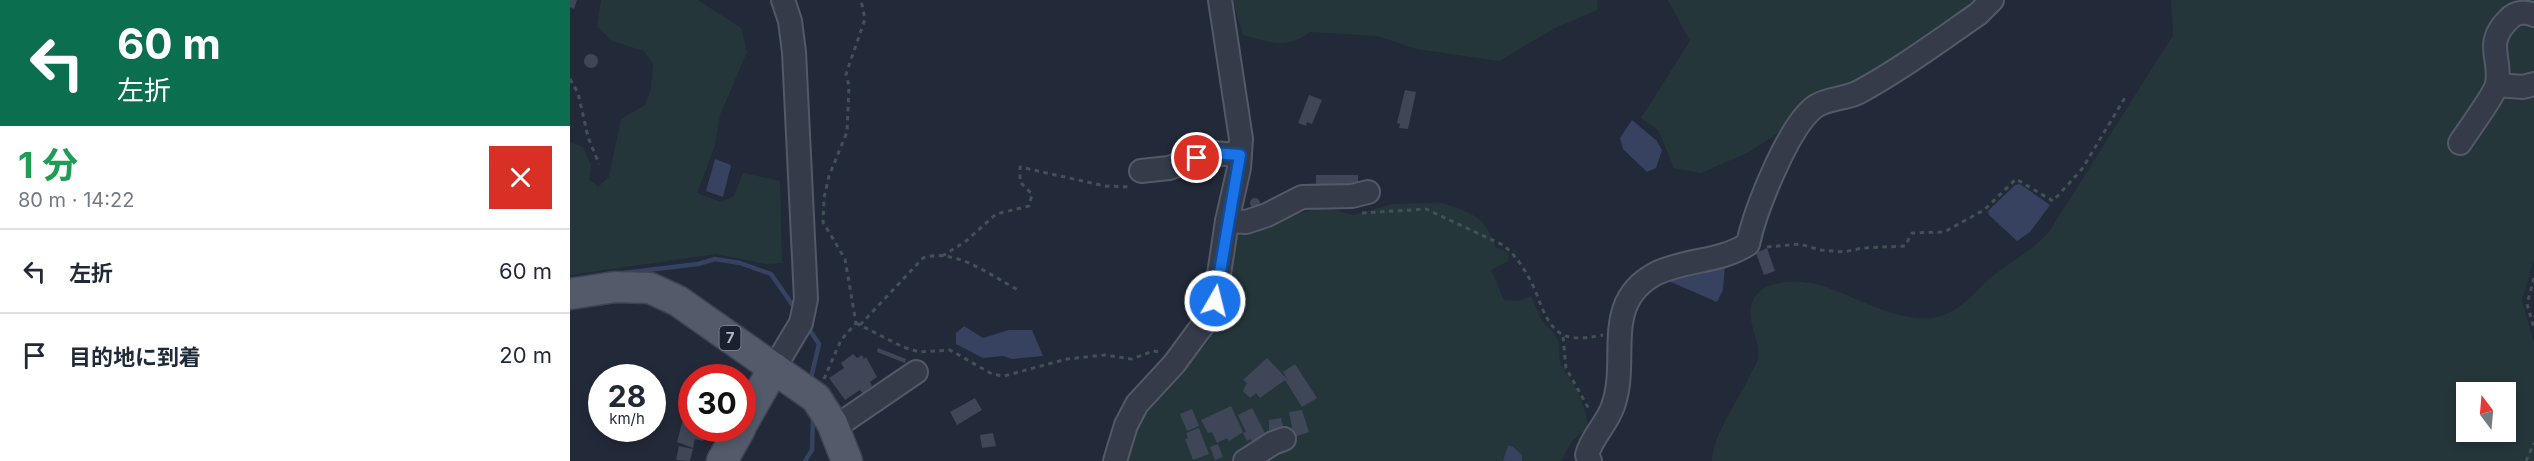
<!DOCTYPE html>
<html lang="ja">
<head>
<meta charset="utf-8">
<style>
  body { margin:0; font-family:Inter,"Noto Sans JP",sans-serif; background:#f2f2f3; color:#1f2937; height:100vh; display:flex; flex-direction:column; font-size:22px; white-space:nowrap }
  * { box-sizing:border-box; margin:0 }
  p { font-size:20px; color:#747a83 }
  .icon { flex:none; width:33px; height:33px; fill:none; stroke:currentColor; stroke-width:2; stroke-linecap:round; stroke-linejoin:round }
  .map { position:relative; flex:1; overflow:hidden }
  .drawer { display:flex; flex-direction:column; background:#fff; width:570px }
  .drawer>* { flex:none }
  .hud { background:#0b6e4f; color:#fff; overflow:hidden }
  .needle { width:39px; rotate:344deg }
  .buttons { position:absolute; left:1886px; top:382px; display:grid; gap:12px }
  .buttons a { display:grid; place-items:center; width:60px; height:60px; border-radius:0px; background:#fff; box-shadow:0 3px 9px #0003; font-size:30px }
  .speed { position:absolute; left:18px; top:364px; display:flex; gap:12px; font-size:30px; font-weight:700; text-align:center }
  .speed>* { display:grid; place-content:center; width:78px; height:78px; border-radius:50%; background:#fff; box-shadow:0 3px 9px #0003; line-height:1 }
  .speed small { font-size:15px; font-weight:400 }
  .speed .limit { border:9px solid #d22; background:#fff; color:#111 }
  .pin { position:absolute; display:grid; place-items:center; width:51px; height:51px; color:#fff; margin:-26px; border:3px solid #fff; border-radius:50%; box-shadow:0 2px 6px #0007 }
  .me { position:absolute; width:66px; margin:-33px; rotate:8deg; stroke-linejoin:round; filter:drop-shadow(0 0 4px #0008) }
  .turn { display:flex; align-items:center; gap:21px; height:126px; padding:0 18px; font-size:27px }
  .turn .icon { width:78px; height:78px; stroke-width:2.5 }
  .turn b { display:block; font-size:42px; line-height:51px }
  .round { display:grid; place-items:center; flex:none; width:63px; height:63px; border-radius:0px; background:#f2f2f3 }
  .headline { display:flex; align-items:center; justify-content:space-between; height:102px; padding:0 18px }
  h1 { font-size:36px; font-weight:700; line-height:45px; color:#1e9e55 }
  ul { padding:0; list-style:none }
  li { display:flex; align-items:center; gap:18px; height:84px; padding:0 18px; border-top:2px solid #e0e1e3 }
  li div { flex:1 }
  li b { display:block; font-size:22px }
  li em { font-style:normal }
  main { display:flex; flex:1; min-height:0 }
  .map>svg:first-child { display:block }
  .green { fill:#25363a; fill-rule:evenodd }
  .water { fill:#36425f }
  .lines { fill:none; stroke-linecap:round; stroke-linejoin:round }
  .stream { stroke:#36425f; stroke-width:4.5 }
  .building { fill:#3e4658 }
  .minor-casing { stroke:#535966; stroke-width:26 }
  .major-casing { stroke:#3f4452; stroke-width:33 }
  .path { stroke:#425157; stroke-width:3; stroke-dasharray:4.5 4.5; stroke-linecap:butt }
  .minor { stroke:#353b49; stroke-width:22 }
  .major { stroke:#535a69; stroke-width:30 }
  .route-casing { stroke:#114b97; stroke-width:15 }
  .route { stroke:#1a73e8; stroke-width:10 }
  .labels { text-anchor:middle; stroke-width:4.5; stroke-linejoin:round; paint-order:stroke }
  .shield { fill:#1b202d; stroke:#838997; stroke-width:1.5 }
  .shield-label { font-size:15px; font-weight:bold; fill:#b0b6c5 }
</style>
</head>
<body>
<main>
<section class="drawer">
<div class="hud">
<div class="turn"><svg class="icon" aria-label="left" viewBox="0 0 24 24"><path d="M17 20v-9H6M10 6l-5 5 5 5"/></svg><div><b>60 m</b>左折</div></div>
</div>
<div class="headline"><div><h1>1 分</h1><p>80 m · 14:22</p></div><a class="round" style="background:#d93025;color:#fff"><svg class="icon" aria-label="close" viewBox="0 0 24 24"><path d="M6 6l12 12M18 6L6 18"/></svg></a></div>
<ul>
<li><svg class="icon" aria-label="left" viewBox="0 0 24 24"><path d="M17 20v-9H6M10 6l-5 5 5 5"/></svg><div><b>左折</b></div><em>60 m</em></li>
<li><svg class="icon" aria-label="arrive" viewBox="0 0 24 24"><path d="M6 21V4h12l-3 4 3 4H6"/></svg><div><b>目的地に到着</b></div><em>20 m</em></li>
</ul>
</section>
<div class="map">
<svg width="1964" height="461" viewBox="0 0 1964 461">
  <rect width="100%" height="100%" fill="#222938"/>
  <g class="green">
    <polygon points="31,0 128,0 171,28 177,52 150,115 145,145 127,193 151,202 164,196 173,173 210,181 212,263 197,264 146,254 0,275 0,142 13,147 21,165 19,179 28,187 39,177 51,119 75,105 81,89 83,64 74,51 42,41 27,26"/>
    <path d="M662,0H1028L1027,10L985,28L929,61L847,49L808,36L740,32C717,50 699,42 673,35Z"/>
    <polygon points="1098,0 1414,0 1179,152 1131,173 1104,168 1088,130 1071,118 1120,41"/>
    <path d="M1601,0H1964V259L1952,300L1964,343V461H1142C1142,436 1169,400 1180,375C1182,370 1187,364 1188,358C1191,340 1174,319 1183,300C1195,276 1238,280 1259,288C1289,299 1334,325 1367,317C1393,311 1406,289 1425,274C1444,260 1462,250 1479,232L1603,35ZM1896,393H1935V432H1896Z"/>
    <path d="M872,203C902,213 915,216 926,247L939,253L938,261L921,270L934,300L948,301L961,296L972,321L984,333L989,343L990,363L1008,392L1016,413L1018,427L1002,441L991,461H553L571,416L638,342L647,322L667,228L754,207L783,215L822,204Z"/>
  </g>
  <g class="water">
    <polygon points="1062,120 1087,141 1092,150 1086,168 1077,172 1053,149 1050,138"/>
    <polygon points="145,159 161,165 153,197 136,191"/>
    <polygon points="1450,184 1480,205 1460,232 1447,241 1419,215 1418,211 1445,185"/>
    <polygon points="1155,266 1153,290 1147,302 1094,279"/>
    <polygon points="394,326 413,338 439,330 462,330 473,356 442,359 433,356 413,358 386,344 386,333"/>
    <polygon points="938,446 942,446 952,455 952,461 933,461"/>
  </g>
  <g class="lines">
    <g class="stream">
      <polyline points="53,273 128,264 145,259 170,263 201,274 226,310"/>
      <polyline points="237,326 249,344 240,382"/>
      <polyline points="235,461 242,450 243,417"/>
    </g>
  </g>
  <g class="building">
    <polygon points="0,0 7,0 4,9 0,7"/>
    <circle cx="21" cy="61" r="7"/>
    <polygon points="835,90 846,92 838,129 829,128 830,124 827,123"/>
    <polygon points="739,95 752,100 742,124 737,122 736,126 728,123"/>
    <polygon points="746,175 788,175 788,188 746,189"/>
    <circle cx="685" cy="203" r="5"/>
    <polygon points="1197,248 1205,271 1194,275 1186,253"/>
    <polygon points="308,348 336,359 335,363 307,352"/>
    <polygon points="283,354 287,358 292,355 294,359 296,357 307,377 300,382 302,386 293,393 290,390 275,400 259,378 274,368 271,363"/>
    <polygon points="697,358 718,380 713,372 725,364 747,398 732,407 715,380 690,398 686,393 680,398 673,391 677,383 673,380"/>
    <polygon points="405,398 412,410 387,425 380,412"/>
    <polygon points="661,406 673,432 659,441 657,438 647,443 642,432 638,433 631,420"/>
    <polygon points="116,408 122,409 122,429 136,429 133,441 125,439 123,448 107,442"/>
    <polygon points="682,408 697,437 683,444 681,439 677,441 673,433 676,432 668,415"/>
    <polygon points="622,409 629,426 617,431 610,414"/>
    <polygon points="732,410 739,432 724,437 719,412"/>
    <polygon points="711,418 714,429 704,438 699,431 699,420"/>
    <polygon points="629,428 639,454 623,460 615,439 618,438 616,433"/>
    <polygon points="423,433 426,446 412,448 410,435"/>
    <polygon points="648,444 653,457 645,460 640,447"/>
    <polygon points="109,446 123,449 120,461 106,460"/>
  </g>
  <g class="lines">
    <g class="minor-casing">
      <g id="minor">
        <polyline points="1927,85 1953,87 1964,84"/>
        <path d="M1890,143C1897,132 1925,94 1927,84C1932,57 1913,44 1939,19C1945,12 1956,11 1964,15"/>
        <polyline points="571,171 599,168 642,153 670,155"/>
        <polyline points="657,221 676,222 697,215 732,197 782,196 798,192"/>
        <polyline points="204,368 231,323 236,299 224,52 220,21 213,0"/>
        <polyline points="264,428 346,372"/>
        <polyline points="545,461 556,425 567,404 604,364 638,318 645,301 657,221 669,168 671,139 650,0"/>
        <polyline points="675,461 703,443 714,439"/>
        <path d="M1020,461L1017,455C1022,436 1037,424 1043,406C1060,359 1030,302 1087,273C1117,259 1151,262 1178,244C1185,211 1219,124 1246,106C1259,98 1276,99 1289,92C1331,69 1369,41 1408,14L1422,0"/>
      </g>
    </g>
    <g class="major-casing">
      <g id="major">
        <polyline points="0,294 45,287 80,288 108,301 246,398 262,423 277,461"/>
        <polyline points="172,424 204,368"/>
        <polyline points="152,461 170,429"/>
      </g>
    </g>
    <g class="path">
      <polyline points="0,79 8,93 18,137 29,164"/>
      <path d="M792,213L856,209L933,245C948,257 960,277 967,295C981,333 991,344 1033,335"/>
      <polyline points="1197,247 1230,244 1250,250 1274,252 1292,248 1335,246 1342,233 1374,232 1414,210 1446,179 1483,201 1512,169 1556,96"/>
      <polyline points="372,256 395,242 426,214 459,206 462,194 450,182 450,167 535,186 562,187"/>
      <polyline points="1964,278 1957,304 1964,328"/>
      <polyline points="286,323 333,347 349,352 380,350 422,374 434,376 497,359 535,355 562,359 583,351 590,352"/>
      <path d="M290,325L353,258C384,247 422,276 448,290"/>
      <polyline points="993,337 996,368 1020,411"/>
      <polyline points="254,379 271,340 286,323 275,259 253,222 254,198 259,176 277,132 279,86 276,74 295,19 291,0"/>
      <polyline points="1956,461 1964,443"/>
    </g>
    <use href="#minor" class="minor"/>
    <use href="#major" class="major"/>
  </g>
  <g class="lines">
    <g class="route-casing">
      <polyline id="route" points="627,158 642,153 670,155 645,301"/>
    </g>
    <use href="#route" class="route"/>
  </g>
  <g class="labels">
    <rect class="shield" x="149.5" y="326" width="21" height="24" rx="4.5"/>
    <g class="shield-label">
      <text x="160" y="343">7</text>
    </g>
  </g>
</svg>
<div class="buttons">
<a><svg class="needle" viewBox="-14 -14 28 28"><path d="M0-13l5 13h-10z" fill="#e53935"/><path d="M0 13l5-13h-10z" fill="#747a83"/></svg></a>
</div>
<div class="speed"><div>28<small>km/h</small></div><div class="limit">30</div></div>
<div class="pin" style="left:627px;top:158px;background:#d93025"><svg class="icon" aria-label="arrive" viewBox="0 0 24 24"><path d="M6 21V4h12l-3 4 3 4H6"/></svg></div>
<svg class="me" style="left:645px;top:301px" viewBox="-20 -20 40 40"><circle r="17" fill="#1a73e8" stroke="#fff" stroke-width="3"/><path d="M0-11L8 9 0 5-8 9z" fill="#fff"/></svg>
</div>
</main>
</body>
</html>
